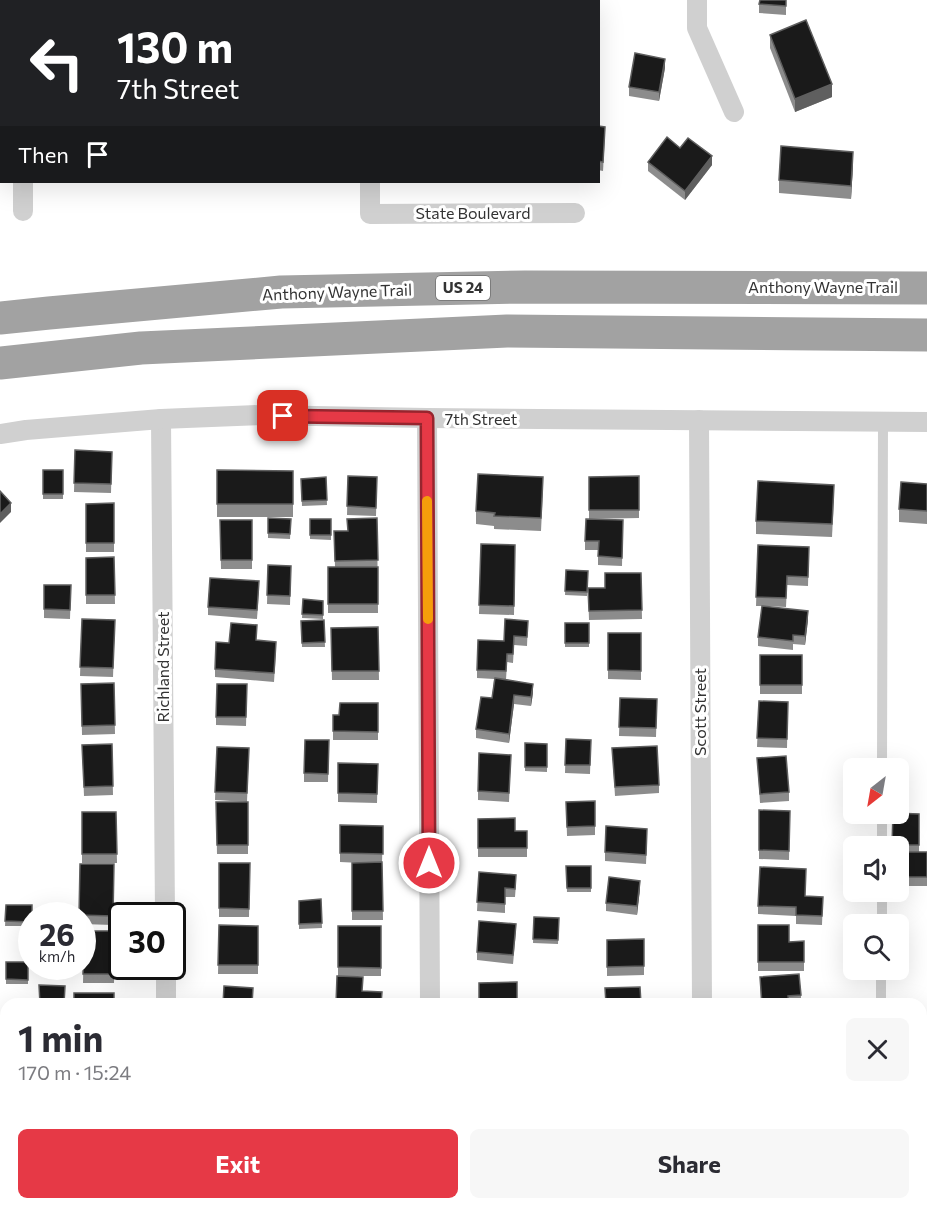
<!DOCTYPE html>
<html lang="en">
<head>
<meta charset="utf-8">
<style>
  body { margin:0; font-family:Commissioner,sans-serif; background:#f7f7f7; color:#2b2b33; height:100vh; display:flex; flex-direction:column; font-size:22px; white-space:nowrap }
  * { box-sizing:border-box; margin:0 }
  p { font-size:20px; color:#7c7c81 }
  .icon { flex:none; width:33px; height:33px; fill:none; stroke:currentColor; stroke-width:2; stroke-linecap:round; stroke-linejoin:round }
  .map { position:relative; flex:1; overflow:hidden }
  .drawer { position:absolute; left:0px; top:998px; width:927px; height:212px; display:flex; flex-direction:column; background:#fff; border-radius:18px 18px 0 0; box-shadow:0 6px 24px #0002 }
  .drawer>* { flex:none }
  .top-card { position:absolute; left:0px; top:0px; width:600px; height:183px; box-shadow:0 6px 24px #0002; background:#202124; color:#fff; overflow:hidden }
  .needle { width:39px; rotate:211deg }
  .controls { position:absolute; left:843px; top:758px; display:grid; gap:12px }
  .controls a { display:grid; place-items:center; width:66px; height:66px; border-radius:9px; background:#fff; box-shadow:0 6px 24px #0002; font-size:30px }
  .speed { position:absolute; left:18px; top:902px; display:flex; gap:12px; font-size:30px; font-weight:700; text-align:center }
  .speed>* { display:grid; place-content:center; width:78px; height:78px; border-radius:50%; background:#fff; box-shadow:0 6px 24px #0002; line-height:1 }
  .speed small { font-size:15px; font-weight:400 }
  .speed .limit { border:3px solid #111; border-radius:9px; background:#fff; color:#111 }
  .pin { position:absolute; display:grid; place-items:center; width:51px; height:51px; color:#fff; margin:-26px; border-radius:12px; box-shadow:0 3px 9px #0006 }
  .me { position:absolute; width:66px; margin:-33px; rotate:0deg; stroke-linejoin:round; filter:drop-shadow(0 0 4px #0008) }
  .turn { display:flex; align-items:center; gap:21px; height:126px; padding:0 18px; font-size:27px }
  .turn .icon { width:78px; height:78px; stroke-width:2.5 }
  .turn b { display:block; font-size:42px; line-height:51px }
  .then { display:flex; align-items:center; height:57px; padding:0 18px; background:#0003; gap:12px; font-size:22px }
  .round { display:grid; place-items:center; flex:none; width:63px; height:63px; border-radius:9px; background:#f7f7f7 }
  .overview { display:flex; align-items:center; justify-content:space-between; height:102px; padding:0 18px }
  h1 { font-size:36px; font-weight:700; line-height:45px }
  .cta { display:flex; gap:12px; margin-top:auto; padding:12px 18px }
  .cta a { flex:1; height:69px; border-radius:9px; background:#e63946; color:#fff; font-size:24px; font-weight:700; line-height:69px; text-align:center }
  .cta a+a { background:#f7f7f7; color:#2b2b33 }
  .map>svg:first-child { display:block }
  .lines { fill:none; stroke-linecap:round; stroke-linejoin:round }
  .service { stroke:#d0d0d0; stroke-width:10 }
  .minor { stroke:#d0d0d0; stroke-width:20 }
  .trunk { stroke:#a2a2a2; stroke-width:33 }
  .wall { fill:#8c8c8c }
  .shaded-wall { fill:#5f5f5f }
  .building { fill:#1a1a1a; stroke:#5f5f5f; stroke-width:1.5 }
  .route-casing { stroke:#96252e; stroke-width:15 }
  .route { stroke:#e63946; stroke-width:10 }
  .slow { stroke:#f59e0b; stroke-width:10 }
  .labels { text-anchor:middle; stroke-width:6; stroke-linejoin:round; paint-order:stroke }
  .shield { fill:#fff; stroke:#707070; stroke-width:1.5 }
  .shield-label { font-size:15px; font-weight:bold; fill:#333 }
  .street-label { font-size:16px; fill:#333; stroke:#fff }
</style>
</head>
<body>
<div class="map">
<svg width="927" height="1208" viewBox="0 0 927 1208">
  <rect width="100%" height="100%" fill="#fff"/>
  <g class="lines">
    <g class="service">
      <polyline points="882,768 883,422"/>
      <polyline points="882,846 882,813"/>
      <polyline points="882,924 882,891"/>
      <polyline points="881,1004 881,969"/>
      <polyline points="881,1208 881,1203"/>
    </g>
    <g class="minor">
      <polyline points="21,0 21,2"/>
      <polyline points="369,0 369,2"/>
      <polyline points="697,0 697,28 734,112"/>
      <polyline points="23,182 23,211"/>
      <polyline points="370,182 370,214 575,213"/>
      <polyline points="427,418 430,1004"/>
      <polyline points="161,419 165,915"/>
      <polyline points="699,420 702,1004"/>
      <polyline points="0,434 26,430 161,419 259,415 427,418 927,422"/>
      <polyline points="166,966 166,1004"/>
      <polyline points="168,1203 168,1208"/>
      <polyline points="432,1203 432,1208"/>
      <polyline points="703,1203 703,1208"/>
    </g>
    <g class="trunk">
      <polyline points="0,318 49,313 281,292 525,287 927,288"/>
      <polyline points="0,363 141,348 507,331 927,335"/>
    </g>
  </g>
  <g class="wall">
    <polygon points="786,0 786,15 759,13 759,4"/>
    <polygon points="770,35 832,97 795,112 770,48"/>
    <polygon points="665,68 659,101 629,96 629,87"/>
    <polygon points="598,126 605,136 603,171 598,170"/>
    <polygon points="680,148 712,165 685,200 648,171 648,162"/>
    <polygon points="853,165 851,199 779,193 779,180"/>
    <polygon points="75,450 112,452 111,493 74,492"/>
    <rect x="43" y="470" width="20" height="29"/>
    <polygon points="217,470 293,471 293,517 217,517"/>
    <polygon points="348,476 377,477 376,516 347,515"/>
    <polygon points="639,476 639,518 589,519 589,477"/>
    <polygon points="326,477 327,505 302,506 301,479"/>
    <polygon points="927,484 927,524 899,522 899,509"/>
    <polygon points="543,490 541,531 494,529 494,526 476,524 476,511"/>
    <polygon points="834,498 832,537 756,534 756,521"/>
    <polygon points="114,503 114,552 86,552 86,504"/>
    <polygon points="268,518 291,519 290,539 268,538"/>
    <polygon points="377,518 378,613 328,613 328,567 335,567 334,531 347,531"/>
    <polygon points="310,519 331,519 331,540 310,539"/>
    <polygon points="220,520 252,520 252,569 221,569"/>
    <polygon points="623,520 622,566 598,565 598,550 585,550 585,541"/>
    <polygon points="481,544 515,545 514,615 479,614"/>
    <polygon points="758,545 809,547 808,586 787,585 786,607 764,606 808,620 805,645 793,644 793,650 758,646 758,637 762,606 756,606"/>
    <polygon points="114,557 115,604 86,604 86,558"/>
    <polygon points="268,565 291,566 290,605 267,604"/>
    <polygon points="566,570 588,571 587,596 565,595"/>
    <polygon points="641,573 642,619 589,620 588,588 605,588"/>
    <polygon points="44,585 71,585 70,619 44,618"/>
    <polygon points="259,590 257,619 208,615 208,607"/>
    <polygon points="303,599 323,601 323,619 302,618"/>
    <polygon points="82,619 115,620 113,677 80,676"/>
    <polygon points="324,620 325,647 302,647 301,621"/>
    <polygon points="528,621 527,646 514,645 513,663 507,662 506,680 533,693 531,706 514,704 509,743 476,738 476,729 492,698 494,679 477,678 477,670 504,641"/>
    <rect x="565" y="623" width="24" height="24"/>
    <polygon points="378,627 379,680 332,680 331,628"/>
    <polygon points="608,633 641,633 641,680 608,679"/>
    <polygon points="256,641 276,651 274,682 215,677 215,669 229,643"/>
    <rect x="760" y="655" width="42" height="39"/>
    <polygon points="114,683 115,734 82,735 81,684"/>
    <polygon points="247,684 246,726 216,725 216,717"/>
    <polygon points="620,698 657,699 656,737 619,736"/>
    <polygon points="759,701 788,702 787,748 757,747"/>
    <polygon points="378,703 378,740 333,740 333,715 339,715"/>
    <polygon points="566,739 591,740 590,774 565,773"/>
    <polygon points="329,740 328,782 304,782 304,773"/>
    <polygon points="525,743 547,744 547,772 525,771"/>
    <polygon points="112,744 113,795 84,796 82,745"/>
    <polygon points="217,747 249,748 247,802 215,800"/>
    <polygon points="612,748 659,785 659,793 615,796"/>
    <polygon points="511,755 509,802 478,800 478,791"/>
    <polygon points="757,758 789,792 789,801 760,803"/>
    <polygon points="338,763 378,764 377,803 338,802"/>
    <polygon points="595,801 595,835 567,836 566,802"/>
    <polygon points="216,802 248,845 248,854 217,854"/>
    <polygon points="759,810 790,811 789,860 759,859"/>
    <polygon points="82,812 116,812 117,863 82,863"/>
    <polygon points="893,813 919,814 919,852 927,852 927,886 907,886 907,854 898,854 898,846 892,846"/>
    <polygon points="478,819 515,831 527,831 527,857 478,857"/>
    <polygon points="383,826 382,863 383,920 352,920 352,863 361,863 340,862 340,853"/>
    <polygon points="647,837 646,864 605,861 605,852"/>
    <polygon points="219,863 250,863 249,917 219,917"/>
    <polygon points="114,864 113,925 82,924 82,915"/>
    <polygon points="566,866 591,866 591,892 567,892"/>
    <polygon points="479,872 516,884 515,897 505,897 505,913 477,911"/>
    <polygon points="640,889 637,915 606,911 606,903"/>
    <polygon points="805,896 823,897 822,925 796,924 796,916 758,914 758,906"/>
    <polygon points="321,899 322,928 299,929 299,901"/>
    <polygon points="6,905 32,915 32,926 5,926"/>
    <polygon points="534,917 559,918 558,944 533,943"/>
    <polygon points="219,925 258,926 258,974 218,974"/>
    <polygon points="758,925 789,942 804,941 804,971 758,971"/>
    <polygon points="338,926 381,926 381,976 344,976 362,991 381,1004 338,976"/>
    <polygon points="84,931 115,931 114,983 83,983"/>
    <polygon points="516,932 513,964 477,960 477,952"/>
    <polygon points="607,940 644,966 644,975 607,976"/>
    <rect x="6" y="962" width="22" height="22"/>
    <polygon points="760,977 801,995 801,1004 761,1004"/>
  </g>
  <g class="shaded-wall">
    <polygon points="665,59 665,68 659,101 659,92"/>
    <polygon points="832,84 832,97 795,112 795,99"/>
    <polygon points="853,152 853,165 851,199 851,186"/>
    <polygon points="712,156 712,165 685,200 685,191"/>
    <polygon points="11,503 11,512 0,523 0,514"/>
    <polygon points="808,611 808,620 805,645 805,636"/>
    <polygon points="533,684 533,693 531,706 531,697"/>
    <polygon points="514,695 514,704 509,743 509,734"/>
    <polygon points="640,881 640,889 637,915 637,906"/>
  </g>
  <g class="building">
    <rect x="83" y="0" width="39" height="2"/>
    <rect x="259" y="0" width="51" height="2"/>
    <polygon points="760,0 786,0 786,6 759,4"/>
    <polygon points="806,20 832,84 795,99 770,35"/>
    <polygon points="635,53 665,59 659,92 629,87"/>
    <polygon points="598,126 605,127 603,162 598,161"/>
    <polygon points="667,137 680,148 688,138 712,156 685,191 648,162"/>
    <polygon points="781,146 853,152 851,186 779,180"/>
    <polygon points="75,450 112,452 111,484 74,483"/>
    <rect x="43" y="470" width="20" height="24"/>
    <polygon points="217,470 293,471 293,504 217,504"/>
    <polygon points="478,474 543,477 541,518 494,516 495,513 476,511"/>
    <polygon points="348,476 377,477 376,508 347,506"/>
    <polygon points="639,476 639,510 589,510 589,477"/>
    <polygon points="326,477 327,500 302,501 301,479"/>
    <polygon points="758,481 834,485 832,524 756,521"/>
    <polygon points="901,482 927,484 927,511 899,509"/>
    <polygon points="0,491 11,503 0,514"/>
    <polygon points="114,503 114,543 86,543 86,504"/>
    <polygon points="268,518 291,519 290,534 268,533"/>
    <polygon points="377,518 378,560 335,561 334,531 348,531 347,519"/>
    <rect x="310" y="519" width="21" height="16"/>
    <polygon points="586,519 623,520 622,558 598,556 599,541 585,541"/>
    <polygon points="220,520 252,520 252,560 221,560"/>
    <polygon points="481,544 515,545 514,606 479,605"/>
    <polygon points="758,545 809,547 808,577 787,576 786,598 756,597"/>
    <polygon points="114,557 115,595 86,595 86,558"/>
    <polygon points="268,565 291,566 290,596 267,595"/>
    <rect x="328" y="567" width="50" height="37"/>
    <polygon points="566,570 588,571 587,592 565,591"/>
    <polygon points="605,573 641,573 642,610 589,611 588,588 605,588"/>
    <polygon points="210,578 259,581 257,610 208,607"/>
    <polygon points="44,585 71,585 70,610 44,609"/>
    <polygon points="303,599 323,601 323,615 302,614"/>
    <polygon points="762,606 808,611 805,636 793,635 793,641 758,637"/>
    <polygon points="82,619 115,620 113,668 80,667"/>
    <polygon points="505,619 528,621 527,637 514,636 513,654 507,654 506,671 477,670 478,640 504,641"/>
    <polygon points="324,620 325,642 302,643 301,621"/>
    <polygon points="231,623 257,625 256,640 276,642 274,673 215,669 216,642 229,643"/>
    <rect x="565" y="623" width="24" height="20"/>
    <polygon points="378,627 379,671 332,671 331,628"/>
    <polygon points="608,633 641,633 641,671 608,670"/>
    <rect x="760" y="655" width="42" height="30"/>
    <polygon points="495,678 533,684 531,697 514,695 509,734 476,729 481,697 492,698"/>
    <polygon points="114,683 115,725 82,726 81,684"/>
    <polygon points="217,684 247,684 246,717 216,717"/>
    <polygon points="620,698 657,699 656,728 619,727"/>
    <polygon points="759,701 788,702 787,739 757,738"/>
    <polygon points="340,703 378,703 378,732 333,731 333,715 339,715"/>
    <polygon points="566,739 591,740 590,765 565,765"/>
    <polygon points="305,740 329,740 328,774 304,773"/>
    <polygon points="525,743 547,744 547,767 525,767"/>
    <polygon points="112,744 113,786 84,787 82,745"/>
    <polygon points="657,746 659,785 615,787 612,748"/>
    <polygon points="217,747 249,748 247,793 215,792"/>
    <polygon points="479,753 511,755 509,793 478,791"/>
    <polygon points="786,756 789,792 760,794 757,758"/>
    <polygon points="338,763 378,764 377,794 338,793"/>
    <polygon points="595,801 595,826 567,827 566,802"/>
    <polygon points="216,802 248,802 248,845 217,845"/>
    <polygon points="759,810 790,811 789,851 759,850"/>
    <polygon points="82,812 116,812 117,854 82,854"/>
    <polygon points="893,813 919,814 919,845 892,845"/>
    <polygon points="515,818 515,831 527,831 527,848 478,848 478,819"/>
    <polygon points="340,825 383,826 383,854 340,853"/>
    <polygon points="606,826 647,829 646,855 605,852"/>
    <rect x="907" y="852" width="20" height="25"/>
    <polygon points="382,862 383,911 352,911 352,863"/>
    <polygon points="219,863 250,863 249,909 219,908"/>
    <polygon points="80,864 114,864 113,916 79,915"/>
    <polygon points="566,866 591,866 591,888 567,888"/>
    <polygon points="760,867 806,869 805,896 823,897 822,916 796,915 796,907 758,906"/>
    <polygon points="479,872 516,875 515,889 505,888 505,904 477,902"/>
    <polygon points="609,877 640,881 637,906 606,903"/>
    <polygon points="321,899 322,923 299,924 299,901"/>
    <polygon points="6,905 32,905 32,922 5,921"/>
    <polygon points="534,917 559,918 558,940 533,939"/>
    <polygon points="479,921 516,924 513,955 477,952"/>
    <polygon points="219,925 258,926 258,965 218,965"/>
    <polygon points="758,925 789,925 789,942 804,941 804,962 758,962"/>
    <polygon points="338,926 381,926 381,968 338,967"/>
    <polygon points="84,931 115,931 114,974 83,974"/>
    <polygon points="644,939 644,966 607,967 607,940"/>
    <polygon points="6,962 28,962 28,980 6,979"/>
    <polygon points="799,974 801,995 788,996 789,1004 762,1004 760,977"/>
    <polygon points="337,976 363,977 362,991 382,992 381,1004 336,1004"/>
    <polygon points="517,982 517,1004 479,1004 479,983"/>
    <polygon points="39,985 65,986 64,1004 40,1004"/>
    <polygon points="224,986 253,988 252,1004 223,1004"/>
    <polygon points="640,987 641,1004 606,1004 605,988"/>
    <rect x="74" y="993" width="40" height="11"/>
    <rect x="73" y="1203" width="43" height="5"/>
    <rect x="221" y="1203" width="42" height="5"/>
    <polygon points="303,1203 327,1203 327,1208 302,1208"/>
    <polygon points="349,1203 378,1203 384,1204 384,1208 349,1208"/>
    <rect x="481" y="1203" width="34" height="5"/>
    <polygon points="530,1203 554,1203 553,1208 530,1207"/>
    <polygon points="764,1203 808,1203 809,1206 796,1208 765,1208"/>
  </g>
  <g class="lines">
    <g class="route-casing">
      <polyline id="route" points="283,416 427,418 429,863"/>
    </g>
    <use href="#route" class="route"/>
    <polyline class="slow" points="427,501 428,619"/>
  </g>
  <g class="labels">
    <rect class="shield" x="436" y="276" width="54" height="24" rx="4.5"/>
    <g class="shield-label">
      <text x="463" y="293">US 24</text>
    </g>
    <g class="street-label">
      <text x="473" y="219">State Boulevard</text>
      <text x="823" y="293">Anthony Wayne Trail</text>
      <text transform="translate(337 292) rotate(-2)" y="6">Anthony Wayne Trail</text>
      <text x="481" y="425">7th Street</text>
      <text transform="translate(163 667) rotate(-90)" y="6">Richland Street</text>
      <text transform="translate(700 712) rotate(-90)" y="6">Scott Street</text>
    </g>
  </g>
</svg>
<div class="controls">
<a><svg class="needle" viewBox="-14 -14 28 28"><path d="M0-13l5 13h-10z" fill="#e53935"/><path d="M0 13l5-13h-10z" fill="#7c7c81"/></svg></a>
<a><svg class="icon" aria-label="sound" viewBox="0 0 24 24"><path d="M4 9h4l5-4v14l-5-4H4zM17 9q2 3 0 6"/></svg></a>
<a><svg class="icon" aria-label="search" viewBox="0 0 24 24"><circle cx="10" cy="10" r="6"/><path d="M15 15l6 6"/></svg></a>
</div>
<div class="speed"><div>26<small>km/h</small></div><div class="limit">30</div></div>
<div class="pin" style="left:283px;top:416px;background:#d93025"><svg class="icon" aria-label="arrive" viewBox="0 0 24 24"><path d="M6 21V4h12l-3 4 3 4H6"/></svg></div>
<svg class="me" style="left:429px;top:863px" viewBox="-20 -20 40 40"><circle r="17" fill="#e63946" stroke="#fff" stroke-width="3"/><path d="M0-11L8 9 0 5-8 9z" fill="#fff"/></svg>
<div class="top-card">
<div class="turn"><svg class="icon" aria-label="left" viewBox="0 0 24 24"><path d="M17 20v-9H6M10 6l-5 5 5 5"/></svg><div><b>130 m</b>7th Street</div></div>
<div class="then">Then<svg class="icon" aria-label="arrive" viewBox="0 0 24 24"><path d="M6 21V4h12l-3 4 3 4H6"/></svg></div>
</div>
<section class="drawer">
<div class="overview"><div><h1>1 min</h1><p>170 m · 15:24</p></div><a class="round"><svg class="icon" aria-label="close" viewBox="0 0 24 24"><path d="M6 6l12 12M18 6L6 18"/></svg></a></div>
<div class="cta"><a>Exit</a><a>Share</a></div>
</section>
</div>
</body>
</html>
